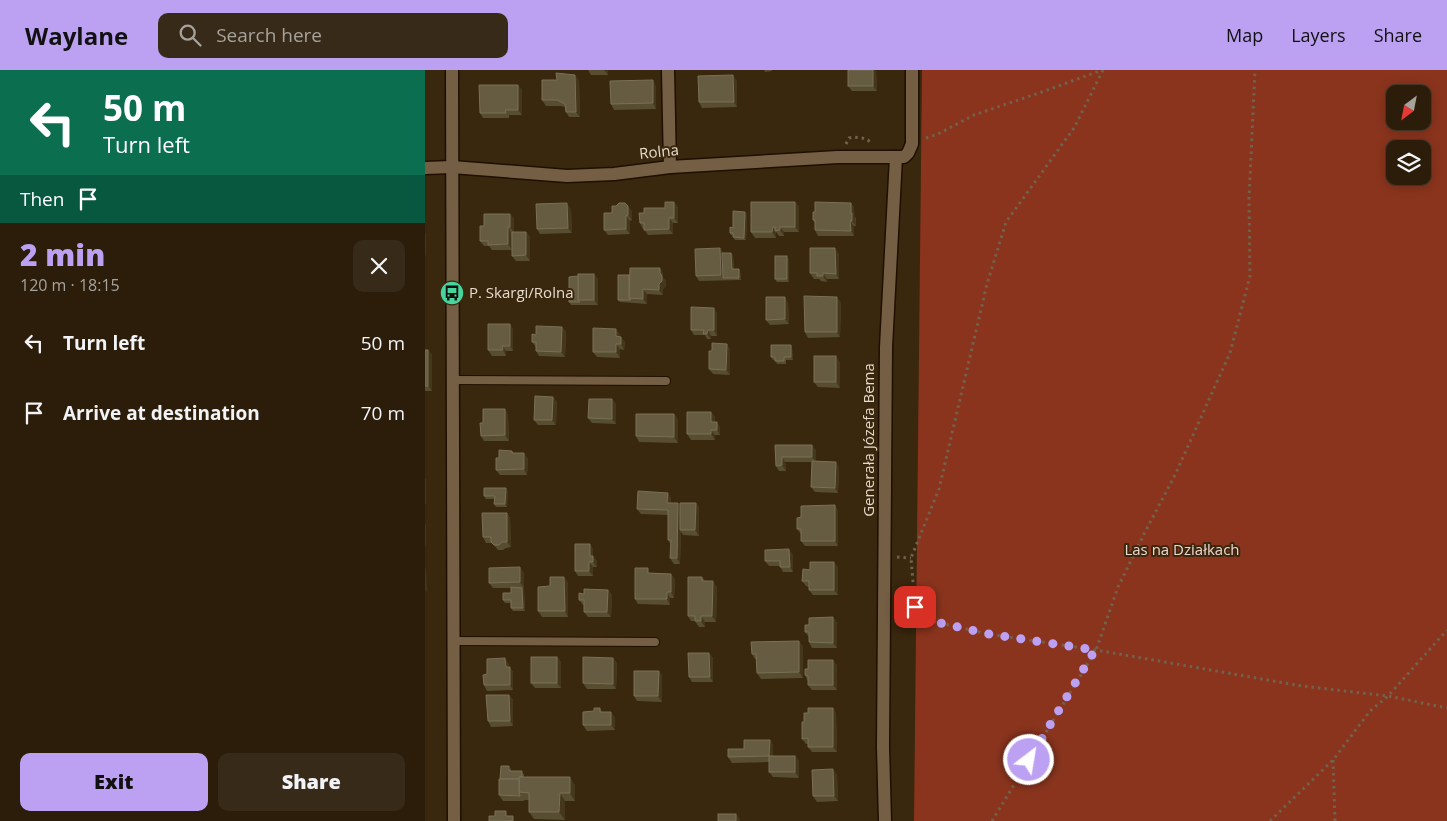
<!DOCTYPE html>
<html lang="en">
<head>
<meta charset="utf-8">
<style>
  body { margin:0; font-family:"Open Sans",sans-serif; background:#372a18; color:#f1f3f6; height:100vh; display:flex; flex-direction:column; font-size:19px; white-space:nowrap }
  * { box-sizing:border-box; margin:0 }
  p { font-size:16px; color:#a6a29c }
  .icon { flex:none; width:28px; height:28px; fill:none; stroke:currentColor; stroke-width:2; stroke-linecap:round; stroke-linejoin:round }
  .map { position:relative; flex:1; overflow:hidden }
  .drawer { display:flex; flex-direction:column; background:#2b1d0a; width:425px }
  .drawer>* { flex:none }
  .banner { background:#0b6e4f; color:#fff; overflow:hidden }
  .needle { width:32px; rotate:212deg }
  .controls { position:absolute; left:961px; top:15px; display:grid; gap:10px }
  .controls a { display:grid; place-items:center; width:45px; height:45px; border-radius:10px; background:#2b1d0a; box-shadow:0 2px 12px #0003,0 0 0 1px #473b2b; font-size:25px }
  .pin { position:absolute; display:grid; place-items:center; width:42px; height:42px; color:#fff; margin:-21px; border-radius:10px; box-shadow:0 2px 8px #0006 }
  .me { position:absolute; width:55px; margin:-28px; rotate:31deg; stroke-linejoin:round; filter:drop-shadow(0 0 4px #0008) }
  .turn { display:flex; align-items:center; gap:18px; height:105px; padding:0 20px; font-size:22px }
  .turn .icon { width:65px; height:65px; stroke-width:2.5 }
  .turn b { display:block; font-size:35px; line-height:42px }
  .then { display:flex; align-items:center; height:48px; padding:0 20px; background:#0003; gap:10px; font-size:19px }
  .round { display:grid; place-items:center; flex:none; width:52px; height:52px; border-radius:10px; background:#372a18 }
  .overview { display:flex; align-items:center; justify-content:space-between; height:85px; padding:0 20px }
  h1 { font-size:30px; font-weight:800; line-height:38px; color:#bca0f2 }
  .primary-button { display:flex; gap:10px; margin-top:auto; padding:10px 20px }
  .primary-button a { flex:1; height:58px; border-radius:10px; background:#bca0f2; color:#111; font-size:20px; font-weight:800; line-height:58px; text-align:center }
  .primary-button a+a { background:#372a18; color:#f1f3f6 }
  ul { padding:0; list-style:none }
  li { display:flex; align-items:center; gap:15px; height:70px; padding:0 20px }
  li div { flex:1 }
  li b { display:block; font-size:19px }
  li em { font-style:normal }
  header { display:flex; align-items:center; gap:30px; box-sizing:border-box; height:70px; padding:0 25px; background:#bca0f2; color:#111 }
  header strong { font-size:24px }
  nav { display:flex; gap:28px; margin-inline-start:auto; font-size:18px }
  .search { width:350px; height:45px; background:#372a18; display:flex; align-items:center; gap:12px; box-sizing:border-box; padding:0 18px; border-radius:10px; color:#a6a29c; font-size:19px }
  main { display:flex; flex:1; min-height:0 }
  .map>svg:first-child { display:block }
  .forest { fill:#8a341d; fill-rule:evenodd }
  .lines { fill:none; stroke-linecap:round; stroke-linejoin:round }
  .service-casing { stroke:#200f00; stroke-width:10 }
  .minor-casing { stroke:#200f00; stroke-width:15 }
  .path { stroke:#72624d; stroke-width:3; stroke-dasharray:2.5 4; stroke-linecap:butt }
  .service { stroke:#745f45; stroke-width:8 }
  .minor { stroke:#745f45; stroke-width:12 }
  .wall { fill:#574d31 }
  .shaded-wall { fill:#44371c }
  .building { fill:#665c41; stroke:#7a7057 }
  .route { stroke:#bca0f2; stroke-width:9; stroke-dasharray:0 16.2 }
  .labels { text-anchor:middle; stroke-width:4; stroke-linejoin:round; paint-order:stroke }
  .street-label { font-size:15px; fill:#e6dacc; stroke:#39270e }
  .poi-label { font-size:15px; fill:#e6dacc; stroke:#39270e; text-anchor:start }
  .park-label { font-size:15px; fill:#efd6cf; stroke:#39270e }
</style>
</head>
<body>
<header>
<strong>Waylane</strong>
<div class="search"><svg class="icon" aria-label="search" viewBox="0 0 24 24"><circle cx="10" cy="10" r="6"/><path d="M15 15l6 6"/></svg>Search here</div>
<nav><a>Map</a><a>Layers</a><a>Share</a></nav>
</header>
<main>
<section class="drawer">
<div class="banner">
<div class="turn"><svg class="icon" aria-label="left" viewBox="0 0 24 24"><path d="M17 20v-9H6M10 6l-5 5 5 5"/></svg><div><b>50 m</b>Turn left</div></div>
<div class="then">Then<svg class="icon" aria-label="arrive" viewBox="0 0 24 24"><path d="M6 21V4h12l-3 4 3 4H6"/></svg></div>
</div>
<div class="overview"><div><h1>2 min</h1><p>120 m · 18:15</p></div><a class="round"><svg class="icon" aria-label="close" viewBox="0 0 24 24"><path d="M6 6l12 12M18 6L6 18"/></svg></a></div>
<ul>
<li><svg class="icon" aria-label="left" viewBox="0 0 24 24"><path d="M17 20v-9H6M10 6l-5 5 5 5"/></svg><div><b>Turn left</b></div><em>50 m</em></li>
<li><svg class="icon" aria-label="arrive" viewBox="0 0 24 24"><path d="M6 21V4h12l-3 4 3 4H6"/></svg><div><b>Arrive at destination</b></div><em>70 m</em></li>
</ul>
<div class="primary-button"><a>Exit</a><a>Share</a></div>
</section>
<div class="map">
<svg width="1022" height="751" viewBox="0 0 1022 751">
  <rect width="100%" height="100%" fill="#39270e"/>
  <path class="forest" d="M497,0H1022V751H489ZM970,24H998V51H970ZM970,79H998V106H970Z"/>
  <g class="lines">
    <g class="service-casing">
      <g id="service">
        <polyline points="27,310 241,311"/>
        <polyline points="28,571 230,572"/>
      </g>
    </g>
    <g class="minor-casing">
      <g id="minor">
        <polyline points="27,0 29,751"/>
        <polyline points="243,0 245,97"/>
        <polyline points="0,98 27,97 142,106 189,104 245,97 413,87 479,87 483,83 487,74 487,0"/>
        <polyline points="460,751 458,677 461,277 471,87"/>
      </g>
    </g>
    <g class="path">
      <polyline points="678,0 649,58 581,152 562,214 514,419 486,488 490,537 502,550 563,564 671,580 877,616 963,626 1022,638"/>
      <polyline points="501,68 513,64 549,45 617,22 677,0"/>
      <polyline points="421,74 424,68 429,67 437,68 443,70 446,74"/>
      <polyline points="472,487 486,488"/>
      <polyline points="908,690 910,751"/>
      <polyline points="567,751 671,580 693,517 720,462 750,405 805,283 825,206 824,129 830,0"/>
      <polyline points="845,751 908,690 945,641 963,626 1022,560"/>
    </g>
    <use href="#service" class="service"/>
    <use href="#minor" class="minor"/>
  </g>
  <g class="wall">
    <polygon points="163,0 183,0 183,5 166,5"/>
    <polygon points="339,0 347,0 347,1 340,2"/>
    <polygon points="423,0 451,0 452,21 427,21 423,16"/>
    <polygon points="154,10 155,47 144,47 141,42 140,37 136,36 121,36 117,30"/>
    <polygon points="312,11 312,37 277,38 274,32"/>
    <polygon points="93,15 97,20 97,45 84,45 84,48 58,48 55,43"/>
    <polygon points="231,16 231,39 189,40 186,34"/>
    <polygon points="249,132 253,138 253,153 248,153 248,164 223,165 219,159 218,159 215,153 219,143 240,138"/>
    <polygon points="370,132 374,137 374,162 359,162 359,166 354,166 351,162 351,168 330,168 326,162"/>
    <polygon points="426,133 429,138 429,147 431,148 431,156 429,156 429,166 393,166 390,160 390,153 388,150"/>
    <polygon points="146,139 147,163 115,164 112,159"/>
    <polygon points="207,141 207,150 205,151 205,164 183,165 179,160 187,143"/>
    <polygon points="85,144 89,149 89,162 101,162 105,167 105,191 91,191 87,186 87,180 67,180 64,176 59,176 55,171 59,156"/>
    <polygon points="322,144 321,170 310,170 308,167 308,165 306,165 305,163 308,158"/>
    <polygon points="299,183 306,183 308,185 309,199 314,199 315,201 316,210 274,211 271,206"/>
    <polygon points="414,184 414,209 402,209 402,212 396,211 394,209 389,209 385,203"/>
    <polygon points="364,189 364,212 352,212 350,209"/>
    <polygon points="238,203 238,208 241,211 241,216 238,219 238,225 222,224 222,234 195,232 193,230 204,205"/>
    <polygon points="169,204 173,209 173,235 146,235 144,232 153,206"/>
    <polygon points="363,232 364,254 345,255 341,250"/>
    <polygon points="416,232 415,267 383,268 380,262"/>
    <polygon points="292,243 292,266 286,266 286,269 282,269 280,265 269,265 266,260"/>
    <polygon points="85,254 88,259 88,281 81,281 81,286 67,286 63,280"/>
    <polygon points="137,257 141,262 140,287 114,286 111,281 111,277 107,272 111,265"/>
    <polygon points="195,264 195,266 200,272 199,280 195,279 195,288 172,287 168,282"/>
    <polygon points="366,275 367,278 368,290 361,290 361,294 352,294 350,290 348,290 346,287"/>
    <polygon points="305,279 305,305 288,304 284,299"/>
    <polygon points="0,280 3,280 7,285 7,321 0,321"/>
    <polygon points="415,292 415,318 393,317 389,312"/>
    <polygon points="128,327 132,332 131,355 113,355 109,350"/>
    <polygon points="187,329 191,334 191,354 167,353 163,348"/>
    <polygon points="80,339 83,345 84,371 59,371 56,366 58,353"/>
    <polygon points="286,342 290,347 290,352 292,352 295,358 295,365 290,365 290,370 266,370 262,364"/>
    <polygon points="249,344 253,350 253,373 214,372 211,366"/>
    <polygon points="350,375 387,375 391,380 391,391 414,397 413,423 390,422 386,417 387,392 360,392 361,401 354,401 351,396"/>
    <polygon points="87,381 89,383 103,388 102,405 75,405 71,400 74,388"/>
    <polygon points="83,421 82,437 71,437 69,434 70,429 61,429 59,426"/>
    <polygon points="246,428 246,433 255,435 271,433 274,438 274,466 258,465 256,462 255,494 249,494 245,488 246,475 243,470 243,445 216,444 212,439"/>
    <polygon points="410,435 413,441 413,476 380,476 376,471 376,464 372,459 376,447"/>
    <polygon points="82,443 85,448 86,477 81,478 78,480 73,480 67,473 61,473 58,467"/>
    <polygon points="165,474 168,480 168,486 172,491 172,497 168,497 168,506 153,506 150,501"/>
    <polygon points="368,485 368,502 358,502 355,496 344,496 340,491"/>
    <polygon points="413,497 413,525 388,525 384,520 384,517 381,516 377,511 385,500"/>
    <polygon points="99,503 99,518 98,518 99,520 100,541 88,541 86,538 86,533 80,533 78,530 86,523 86,518 68,518 64,513"/>
    <polygon points="227,503 246,504 250,510 249,528 245,528 245,535 213,534 210,529"/>
    <polygon points="277,507 280,511 292,517 291,552 280,552 280,557 274,557 270,551 266,551 263,546"/>
    <polygon points="143,512 143,547 117,547 113,541 125,516"/>
    <polygon points="183,520 187,525 186,547 163,547 159,542 159,535 158,535 154,530 159,524"/>
    <polygon points="408,547 412,553 412,578 387,578 384,572 384,567 380,562 384,555"/>
    <polygon points="378,576 378,608 336,609 332,603 332,589 330,589 327,584"/>
    <polygon points="284,583 288,588 288,612 267,612 264,607"/>
    <polygon points="132,587 136,592 136,618 110,618 106,613"/>
    <polygon points="188,588 192,593 191,619 162,619 158,613"/>
    <polygon points="84,594 84,597 88,602 88,620 62,621 59,615 62,604"/>
    <polygon points="412,595 412,620 387,620 383,615 383,611 380,605"/>
    <polygon points="234,601 237,606 237,632 212,631 209,626"/>
    <polygon points="84,625 88,630 88,656 66,657 63,651"/>
    <polygon points="175,638 177,642 190,647 190,660 162,661 158,655"/>
    <polygon points="408,638 411,643 412,682 387,682 383,677 383,674 381,674 377,669 379,652 383,643"/>
    <polygon points="345,670 348,675 348,686 370,686 374,691 374,708 348,707 344,702 344,692 307,693 303,687"/>
    <polygon points="86,698 86,701 99,704 99,707 150,715 150,731 140,731 140,750 109,749 104,742 104,730 99,730 99,731 78,731 74,725 75,709"/>
    <polygon points="412,704 413,731 392,732 388,726"/>
  </g>
  <g class="shaded-wall">
    <polygon points="179,0 183,0 183,5"/>
    <polygon points="448,0 451,0 452,21 448,16"/>
    <polygon points="150,5 154,10 155,47 151,42"/>
    <polygon points="308,5 312,11 312,37 309,32"/>
    <polygon points="228,10 231,16 231,39 228,33"/>
    <polygon points="93,15 97,20 97,45 93,40"/>
    <polygon points="249,132 253,138 253,153 249,148"/>
    <polygon points="370,132 374,137 374,162 370,157"/>
    <polygon points="142,133 146,139 147,163 143,158"/>
    <polygon points="426,133 429,138 431,156 427,151"/>
    <polygon points="203,136 207,141 207,150 203,145"/>
    <polygon points="320,142 322,144 321,170 319,168"/>
    <polygon points="85,144 89,149 89,163 85,157"/>
    <polygon points="201,146 205,151 205,164 201,159"/>
    <polygon points="244,148 248,153 248,164 244,159"/>
    <polygon points="425,151 429,156 429,166 426,161"/>
    <polygon points="83,157 86,163 87,180 83,174"/>
    <polygon points="348,157 351,162 351,168 347,162"/>
    <polygon points="355,157 359,162 359,166 355,160"/>
    <polygon points="0,162 1,164 1,186 0,185"/>
    <polygon points="101,162 105,167 105,191 101,185"/>
    <polygon points="295,178 299,183 298,208 296,205"/>
    <polygon points="410,178 414,184 414,209 411,204"/>
    <polygon points="306,183 308,185 309,202 307,199"/>
    <polygon points="362,186 364,189 364,212 362,209"/>
    <polygon points="235,198 238,203 238,208 241,211 241,216 238,219 238,225 234,220"/>
    <polygon points="314,199 315,201 316,210 314,208"/>
    <polygon points="398,203 402,209 402,212 398,206"/>
    <polygon points="169,204 173,209 173,235 169,230"/>
    <polygon points="218,219 222,224 222,234 218,229"/>
    <polygon points="360,227 363,232 364,254 360,249"/>
    <polygon points="412,227 416,232 415,267 412,262"/>
    <polygon points="289,238 292,243 292,266 289,260"/>
    <polygon points="85,254 88,259 88,281 85,276"/>
    <polygon points="137,257 141,262 140,287 136,282"/>
    <polygon points="191,259 195,264 195,272 191,266"/>
    <polygon points="283,260 286,266 286,269 282,264"/>
    <polygon points="196,267 200,272 199,280 196,274"/>
    <polygon points="191,274 195,279 195,288 191,282"/>
    <polygon points="302,274 305,279 305,305 301,300"/>
    <polygon points="366,275 367,278 368,290 366,287"/>
    <polygon points="77,276 81,281 81,286 78,280"/>
    <polygon points="3,280 7,285 7,321 3,316"/>
    <polygon points="411,286 415,292 415,318 411,312"/>
    <polygon points="128,327 132,332 131,355 127,350"/>
    <polygon points="187,329 191,334 191,354 187,349"/>
    <polygon points="80,339 83,345 84,371 80,365"/>
    <polygon points="286,342 290,347 290,358 286,352"/>
    <polygon points="249,344 253,350 253,373 249,367"/>
    <polygon points="292,352 295,358 295,365 292,360"/>
    <polygon points="286,360 290,365 290,370 286,364"/>
    <polygon points="387,375 391,380 391,392 387,387"/>
    <polygon points="99,383 103,388 102,405 99,399"/>
    <polygon points="357,387 360,392 361,401 357,395"/>
    <polygon points="411,392 414,397 413,423 410,418"/>
    <polygon points="0,408 1,409 1,434 0,434"/>
    <polygon points="81,418 83,421 82,437 80,434"/>
    <polygon points="243,423 246,428 246,438 242,433"/>
    <polygon points="253,433 257,438 255,460 256,462 255,494 252,488"/>
    <polygon points="271,433 274,438 274,466 270,460"/>
    <polygon points="410,435 413,441 413,476 410,471"/>
    <polygon points="82,443 85,448 86,477 82,472"/>
    <polygon points="0,454 1,455 1,477 0,475"/>
    <polygon points="165,474 168,480 168,491 165,486"/>
    <polygon points="364,479 368,485 368,502 365,497"/>
    <polygon points="168,486 172,491 172,497 168,492"/>
    <polygon points="164,492 168,497 168,506 164,501"/>
    <polygon points="409,492 413,497 413,525 409,520"/>
    <polygon points="95,497 99,503 99,518 95,512"/>
    <polygon points="0,498 1,499 2,522 0,520"/>
    <polygon points="246,504 250,510 249,528 246,522"/>
    <polygon points="139,507 143,512 143,547 140,541"/>
    <polygon points="288,511 292,517 291,552 287,546"/>
    <polygon points="97,518 99,520 100,541 98,538"/>
    <polygon points="183,520 187,525 186,547 182,542"/>
    <polygon points="242,522 245,528 245,535 242,529"/>
    <polygon points="276,546 280,552 280,557 276,551"/>
    <polygon points="408,547 412,553 412,578 408,573"/>
    <polygon points="374,571 378,576 378,608 374,602"/>
    <polygon points="284,583 288,588 288,612 285,607"/>
    <polygon points="132,587 136,592 136,618 132,613"/>
    <polygon points="80,588 84,594 84,603 81,597"/>
    <polygon points="188,588 192,593 191,619 188,614"/>
    <polygon points="408,590 412,595 412,620 408,615"/>
    <polygon points="85,597 88,602 88,620 85,615"/>
    <polygon points="234,601 237,606 237,632 233,626"/>
    <polygon points="84,625 88,630 88,656 85,651"/>
    <polygon points="408,638 411,643 412,682 408,677"/>
    <polygon points="186,642 190,647 190,660 186,655"/>
    <polygon points="345,670 348,675 348,692 344,686"/>
    <polygon points="370,686 374,691 374,708 370,702"/>
    <polygon points="408,699 412,704 413,731 409,726"/>
    <polygon points="145,707 150,715 150,731 145,723"/>
    <polygon points="135,723 140,731 140,750 134,742"/>
    <polygon points="311,744 315,749 315,751 311,751"/>
  </g>
  <g class="building">
    <rect x="423" y="0" width="25" height="16"/>
    <polygon points="131,3 150,5 151,42 141,42 140,34 132,30 117,30 117,10 132,10"/>
    <polygon points="308,5 309,32 274,32 273,6"/>
    <polygon points="228,10 228,33 186,34 185,11"/>
    <polygon points="54,15 93,15 93,40 80,40 81,43 55,43"/>
    <polygon points="240,132 249,132 249,148 244,148 244,159 219,160 219,153 215,153 214,143 219,143 219,138 240,138"/>
    <polygon points="326,132 370,132 370,157 355,157 355,160 350,161 350,157 348,157 347,162 326,162"/>
    <polygon points="390,132 426,133 426,143 427,143 427,151 425,151 426,161 390,160 390,150 388,150 388,142 390,142"/>
    <polygon points="142,133 143,158 112,159 111,134"/>
    <polygon points="194,133 200,133 203,136 203,145 201,146 201,159 179,160 179,143 187,143 187,136 191,136"/>
    <polygon points="308,141 320,142 319,168 308,167 308,163 305,163 305,157 308,158"/>
    <polygon points="59,144 85,144 85,157 83,157 83,174 63,175 63,171 55,171 55,156 59,156"/>
    <polygon points="87,162 101,162 101,185 87,186"/>
    <polygon points="295,178 296,205 271,206 270,179"/>
    <polygon points="385,178 410,178 411,204 398,203 398,206 392,206 392,203 385,203"/>
    <polygon points="297,183 306,183 307,199 314,199 314,208 298,208"/>
    <rect x="350" y="186" width="12" height="23"/>
    <polygon points="205,198 235,198 235,203 237,206 237,211 234,214 234,220 218,219 218,229 204,228"/>
    <rect x="153" y="204" width="16" height="26"/>
    <polygon points="193,205 204,205 204,228 206,230 193,230"/>
    <polygon points="153,206 153,230 155,232 144,232 144,207"/>
    <polygon points="379,226 412,227 412,262 380,262"/>
    <polygon points="341,227 360,227 360,249 341,250"/>
    <polygon points="266,237 289,238 289,260 283,260 282,264 278,264 279,260 266,260"/>
    <polygon points="63,254 85,254 85,276 77,276 78,280 63,280"/>
    <polygon points="111,256 137,257 136,282 111,281 111,272 107,272 107,264 111,265"/>
    <polygon points="168,258 191,259 191,266 196,267 196,274 191,274 191,282 168,282"/>
    <polygon points="287,273 302,274 301,300 284,299 284,281 287,281"/>
    <polygon points="346,275 366,275 366,287 359,287 359,291 350,291 350,287 346,287"/>
    <rect x="0" y="280" width="3" height="36"/>
    <rect x="389" y="286" width="22" height="26"/>
    <polygon points="110,326 128,327 127,350 109,350"/>
    <polygon points="164,329 187,329 187,349 163,348"/>
    <polygon points="58,339 80,339 80,365 56,366 55,353 58,353"/>
    <polygon points="262,342 286,342 286,352 292,352 292,360 286,360 286,364 262,364"/>
    <polygon points="211,344 249,344 249,367 211,366"/>
    <polygon points="350,375 387,375 387,387 357,387 357,395 351,396"/>
    <polygon points="74,380 87,381 87,383 99,383 99,399 71,400 71,388 74,388"/>
    <polygon points="387,391 411,392 410,418 386,417"/>
    <polygon points="59,418 81,418 80,434 69,434 70,426 59,426"/>
    <polygon points="213,421 243,423 242,433 253,433 252,488 245,488 246,470 243,470 243,440 212,439"/>
    <polygon points="255,433 271,433 270,460 255,460"/>
    <polygon points="410,435 410,471 376,471 376,459 372,459 372,448 376,447 376,436"/>
    <polygon points="57,443 82,443 82,472 77,472 74,475 69,475 66,472 66,467 58,467"/>
    <polygon points="150,474 165,474 165,486 168,486 168,492 164,492 164,501 150,501"/>
    <polygon points="364,479 365,497 355,497 355,491 340,491 340,480"/>
    <polygon points="385,492 409,492 409,520 384,520 384,511 377,511 378,499 385,500"/>
    <polygon points="95,497 95,512 64,513 64,498"/>
    <polygon points="210,498 223,498 223,503 246,504 246,522 242,522 242,529 210,529"/>
    <polygon points="125,507 139,507 140,541 113,541 113,517 125,516"/>
    <polygon points="263,507 277,507 277,511 288,511 287,546 276,546 276,551 270,551 270,546 263,546"/>
    <polygon points="86,517 97,518 98,538 86,538 86,530 78,530 78,523 86,523"/>
    <polygon points="159,519 183,520 182,542 159,542 159,530 154,530 154,523 159,524"/>
    <polygon points="408,547 408,573 384,572 384,562 380,562 380,555 384,555 384,548"/>
    <polygon points="374,571 374,602 332,603 331,584 327,584 326,572"/>
    <polygon points="263,583 284,583 285,607 264,607"/>
    <rect x="106" y="587" width="26" height="26"/>
    <polygon points="158,587 188,588 188,614 158,613"/>
    <polygon points="80,588 81,597 85,597 85,615 59,615 58,605 62,604 62,589"/>
    <polygon points="383,590 408,590 408,615 383,615 383,606 380,605 380,599 383,599"/>
    <polygon points="209,601 234,601 233,626 209,626"/>
    <polygon points="61,625 84,625 85,651 63,651"/>
    <polygon points="169,638 175,638 175,642 186,642 186,655 158,655 158,642 169,641"/>
    <polygon points="383,638 408,638 408,677 383,677 383,668 377,669 377,652 379,652 379,643 383,643"/>
    <polygon points="319,670 345,670 344,686 303,687 303,679 319,679"/>
    <rect x="344" y="686" width="26" height="16"/>
    <polygon points="76,696 84,696 84,701 97,701 97,707 94,707 94,709 75,709"/>
    <polygon points="408,699 409,726 388,726 387,700"/>
    <polygon points="94,707 145,707 145,723 135,723 134,742 104,742 104,723 94,722"/>
    <polygon points="74,709 94,709 94,722 95,726 74,725"/>
    <polygon points="70,741 81,741 81,746 88,746 88,751 64,751 64,746 70,746"/>
    <rect x="293" y="744" width="18" height="7"/>
  </g>
  <g class="lines">
    <polyline class="route" points="490,537 502,550 564,564 670,580 604,690"/>
  </g>
  <defs>
    <g id="bus-disc" transform="scale(1.25)"><circle r="9.5" fill="#48d49d" stroke="#39270e"/><path d="M-5-6H5V4H4V6H2V4H-2V6H-4V4H-5ZM-3.5-4V0h7V-4ZM-3.5 1.2v1.5H-2V1.2ZM2 1.2v1.5H3.5V1.2Z" fill="#111"/></g>
  </defs>
  <g fill-rule="evenodd">
    <use href="#bus-disc" x="27" y="223"/>
  </g>
  <g class="labels">
    <g class="street-label">
      <text transform="translate(234 82) rotate(-6)" y="5">Rolna</text>
      <text transform="translate(444 370) rotate(-90)" y="5">Generała Józefa Bema</text>
    </g>
    <g class="poi-label">
      <text x="44" y="228">P. Skargi/Rolna</text>
    </g>
    <g class="park-label">
      <text x="757" y="485">Las na Działkach</text>
    </g>
  </g>
</svg>
<div class="controls">
<a><svg class="needle" viewBox="-14 -14 28 28"><path d="M0-13l5 13h-10z" fill="#e53935"/><path d="M0 13l5-13h-10z" fill="#a6a29c"/></svg></a>
<a><svg class="icon" aria-label="layers" viewBox="0 0 24 24"><path d="M12 4l9 5-9 5-9-5zM3 14l9 5 9-5"/></svg></a>
</div>
<div class="pin" style="left:490px;top:537px;background:#d93025"><svg class="icon" aria-label="arrive" viewBox="0 0 24 24"><path d="M6 21V4h12l-3 4 3 4H6"/></svg></div>
<svg class="me" style="left:604px;top:690px" viewBox="-20 -20 40 40"><circle r="17" fill="#bca0f2" stroke="#fff" stroke-width="3"/><path d="M0-11L8 9 0 5-8 9z" fill="#fff"/></svg>
</div>
</main>
</body>
</html>
